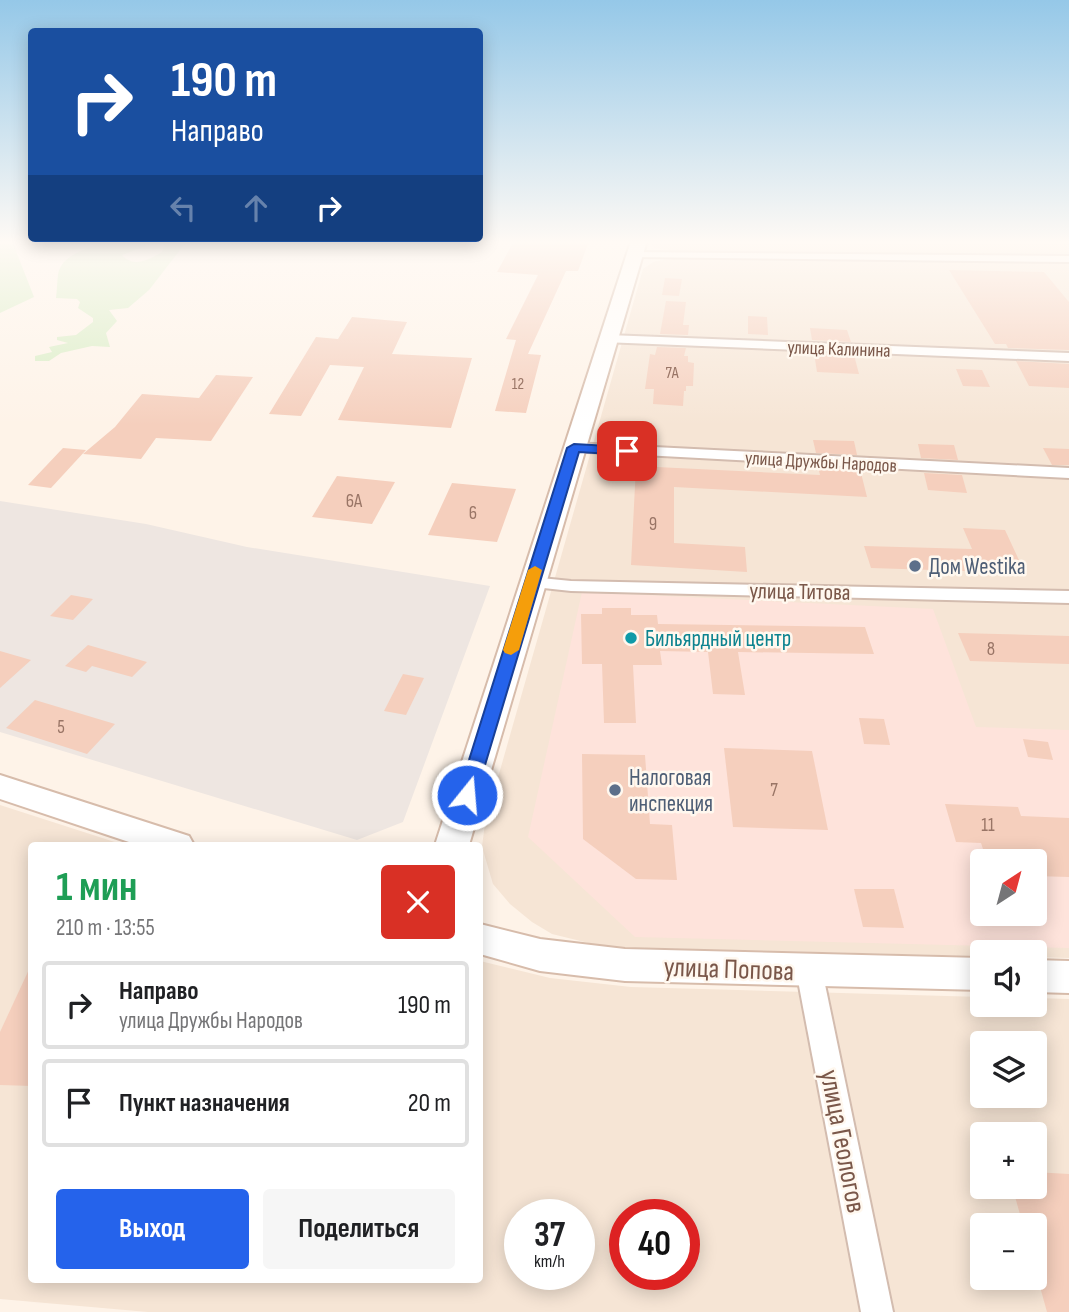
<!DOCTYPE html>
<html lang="ru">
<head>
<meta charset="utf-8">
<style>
  body { margin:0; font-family:"Sofia Sans Condensed",sans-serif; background:#f6f6f6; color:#202124; height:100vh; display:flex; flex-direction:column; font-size:26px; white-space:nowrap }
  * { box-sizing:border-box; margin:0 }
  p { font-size:23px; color:#757577 }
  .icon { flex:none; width:38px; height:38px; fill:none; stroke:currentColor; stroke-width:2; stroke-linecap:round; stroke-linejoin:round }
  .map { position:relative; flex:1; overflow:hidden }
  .side { position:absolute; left:28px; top:842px; width:455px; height:441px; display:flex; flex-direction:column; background:#fff; border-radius:7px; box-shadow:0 4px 18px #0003 }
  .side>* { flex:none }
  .guide { position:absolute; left:28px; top:28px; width:455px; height:214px; border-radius:7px; box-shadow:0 4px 18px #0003; background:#1a4fa0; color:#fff; overflow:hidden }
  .needle { width:46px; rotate:36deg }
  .controls { position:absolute; left:970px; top:849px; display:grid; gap:14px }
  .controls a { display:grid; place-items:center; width:77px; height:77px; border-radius:7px; background:#fff; box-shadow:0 4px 18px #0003; font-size:35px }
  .speed { position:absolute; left:504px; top:1199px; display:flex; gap:14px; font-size:35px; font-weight:700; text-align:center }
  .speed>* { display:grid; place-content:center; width:91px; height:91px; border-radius:50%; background:#fff; box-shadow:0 4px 18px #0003; line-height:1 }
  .speed small { font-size:18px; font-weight:400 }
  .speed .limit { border:10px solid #d22; background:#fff; color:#111 }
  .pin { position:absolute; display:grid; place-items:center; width:60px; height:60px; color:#fff; margin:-30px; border-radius:14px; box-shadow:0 4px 10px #0006 }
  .me { position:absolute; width:77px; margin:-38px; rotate:17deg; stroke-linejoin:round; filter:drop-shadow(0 0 5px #0008) }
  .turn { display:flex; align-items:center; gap:24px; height:147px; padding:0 28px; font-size:32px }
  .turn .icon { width:91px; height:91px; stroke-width:2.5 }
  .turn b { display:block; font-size:49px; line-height:60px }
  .lanes { display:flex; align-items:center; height:66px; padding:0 28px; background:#0003; justify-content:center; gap:35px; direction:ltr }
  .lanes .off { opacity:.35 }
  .round { display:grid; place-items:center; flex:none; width:74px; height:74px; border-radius:7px; background:#f6f6f6 }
  .overview { display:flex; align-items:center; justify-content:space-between; height:119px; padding:0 28px }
  h1 { font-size:42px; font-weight:700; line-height:52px; color:#1e9e55 }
  .primary-button { display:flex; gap:14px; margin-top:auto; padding:14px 28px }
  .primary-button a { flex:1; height:80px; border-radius:7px; background:#2563eb; color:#fff; font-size:28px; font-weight:700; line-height:80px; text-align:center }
  .primary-button a+a { background:#f6f6f6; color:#202124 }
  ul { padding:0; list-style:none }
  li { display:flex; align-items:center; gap:21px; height:88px; margin:0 14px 10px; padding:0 14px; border:4px solid #e0e0e0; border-radius:7px }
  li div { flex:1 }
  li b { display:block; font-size:26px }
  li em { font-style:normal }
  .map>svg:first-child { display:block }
  .residential { fill:#f6e5d5; fill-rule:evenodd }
  .commercial { fill:#fee3db; fill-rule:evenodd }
  .industrial { fill:#eee6e1 }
  .green { fill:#d8edc4 }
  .building { fill:#f5cfbd }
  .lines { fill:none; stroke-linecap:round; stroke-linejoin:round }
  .street-casing { stroke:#d3bcaf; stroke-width:4 }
  .secondary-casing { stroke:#d7bcab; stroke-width:4 }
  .street { fill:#fff; fill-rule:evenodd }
  .secondary { fill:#fff; fill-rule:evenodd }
  .route { fill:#2563eb; stroke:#184099; stroke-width:2 }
  .slow { fill:#f59e0b }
  .service-dot { fill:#5c6f8a; stroke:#fff8ef; stroke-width:2.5 }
  .culture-dot { fill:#0f9aa8; stroke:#fff8ef; stroke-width:2.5 }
  .labels { text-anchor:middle; stroke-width:5; stroke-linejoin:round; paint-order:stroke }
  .far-number-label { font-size:16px; fill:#997566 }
  .far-street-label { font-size:19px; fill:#7a5749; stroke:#fff8ef }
  .number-label { font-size:19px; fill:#997566 }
  .service-label { font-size:23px; fill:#4e5e75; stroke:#fff8ef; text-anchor:start }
  .street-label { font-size:23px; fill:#7a5749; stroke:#fff8ef }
  .culture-label { font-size:23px; fill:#0d838f; stroke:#fff8ef; text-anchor:start }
  .near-street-label { font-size:28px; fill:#7a5749; stroke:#fff8ef }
</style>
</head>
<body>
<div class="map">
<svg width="1069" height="1312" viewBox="0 0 1069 1312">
  <rect width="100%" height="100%" fill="#fef3e8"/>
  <g class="residential">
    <polygon points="1069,241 1069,255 675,251 654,248 648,242"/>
    <path d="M668,259L1069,263V958L1034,957V952H982V956L605,947L552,934L532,922L510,904L493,884L482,847L485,823L643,269L653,262ZM982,861H1034V914H982Z"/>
    <path d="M0,805L124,845H32V1279H480V961L550,978L631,987L982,997V1004H1034V998L1069,999V1312H148L0,1299ZM982,1043H1034V1096H982ZM982,1134H1034V1186H982ZM520,1214H579V1274H520ZM625,1214H684V1274H625ZM982,1225H1034V1278H982Z"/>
  </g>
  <path class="commercial" d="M582,592L933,609L976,727L1069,730V948L635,937L528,837ZM982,861H1034V914H982Z"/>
  <polygon class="industrial" points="0,501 146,524 247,547 490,586 403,822 357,840 0,732"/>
  <g class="green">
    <polygon points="0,241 12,241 34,297 0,313"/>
    <path d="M101,241H151V244L122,255C133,268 149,260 162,252L166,241H187L149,290L128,308L109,310L117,321L106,333L110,347L92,346L61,353L49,361H35V356L52,352L49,347L68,343L57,340V337L76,335L93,322V318L78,308L80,302L77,299L56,298C57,290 57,283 58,275C61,254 86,251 101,241Z"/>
  </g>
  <g class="building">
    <polygon points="514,241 589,241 578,271 566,271 528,354 541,355 526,413 495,411 516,340 506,339 538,275 497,272"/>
    <polygon points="949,270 1044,272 1069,302 1069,350 1008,348 1006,344 995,344"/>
    <polygon points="665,278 682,279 679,296 662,295"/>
    <polygon points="666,301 686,302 683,325 689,325 688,335 660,334"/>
    <polygon points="748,316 767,317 768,335 748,334"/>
    <polygon points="352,317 407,322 392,354 472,358 451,428 338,420 364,367 330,365 301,416 269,414 316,337 338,339"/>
    <polygon points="810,328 847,330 851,342 812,340"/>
    <polygon points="657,347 686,348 684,356 688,356 688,362 694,363 693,386 686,386 686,391 684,391 683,406 653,404 654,389 645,389 650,354 655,355"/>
    <polygon points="814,353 854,355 859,374 817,372"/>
    <polygon points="1016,361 1069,364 1069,388 1029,386"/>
    <polygon points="956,369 982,370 990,387 963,386"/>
    <polygon points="216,375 253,377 211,441 156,438 141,459 83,454 115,427 142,394 199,398"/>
    <polygon points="813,440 854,441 857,455 816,453"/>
    <polygon points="918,444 954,445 958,460 921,458"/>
    <polygon points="63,448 86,450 51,488 28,485"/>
    <polygon points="1043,448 1069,449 1069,465 1052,465"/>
    <polygon points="636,466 820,475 818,467 860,469 867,497 674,487 674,543 745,547 747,572 631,565"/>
    <polygon points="924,473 962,475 967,493 928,490"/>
    <polygon points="337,476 395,482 372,524 312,517"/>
    <polygon points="452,483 516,489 497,542 428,535"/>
    <polygon points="963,528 1005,530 1025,573 871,568 864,546 972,549"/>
    <polygon points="71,595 93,599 73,620 50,616"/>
    <polygon points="602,608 631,608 631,615 657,615 658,624 865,627 874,654 738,652 745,695 713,694 708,652 660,651 662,665 633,665 636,723 604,723 602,664 582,664 581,614 602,614"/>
    <polygon points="958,633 1069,636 1069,664 970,661"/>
    <polygon points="88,645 147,662 132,677 92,666 86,672 65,666"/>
    <polygon points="0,651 31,660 0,688"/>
    <polygon points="403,674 424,678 406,715 384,711"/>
    <polygon points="35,700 115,724 87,754 6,728"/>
    <polygon points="859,718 884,719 890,745 864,744"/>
    <polygon points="1023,739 1048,742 1053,760 1028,757"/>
    <polygon points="724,748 812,751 828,830 733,827"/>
    <polygon points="582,754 645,755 650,824 672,825 677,880 636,879 583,839"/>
    <polygon points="945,804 1018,807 1021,816 1069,818 1069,877 1034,876 1034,861 987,861 981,843 956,842"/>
    <polygon points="854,889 894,889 904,928 863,927"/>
    <polygon points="32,963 32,1086 0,1085 0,1032"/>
    <polygon points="1034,1172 1069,1174 1069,1312 1047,1312 1034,1265 1034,1225 1023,1225 1012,1186 1034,1186"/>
  </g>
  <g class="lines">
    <g class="street-casing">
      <g id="street">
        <polygon points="635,252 1069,256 1069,262 631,257 631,253"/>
        <polygon points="608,335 1069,353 1069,361 603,342 603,336"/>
        <polygon points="574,443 1069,468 1069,478 569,451 566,448 569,445"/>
        <polygon points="531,577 571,581 1069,591 1069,603 571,591 525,586 522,582 525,578"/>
        <polygon points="809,959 818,962 822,970 893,1312 861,1312 796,970 800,962"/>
      </g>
    </g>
    <g class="secondary-casing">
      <g id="secondary">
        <polygon points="631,241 647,241 469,845 435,845"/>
        <polygon points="0,775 189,836 194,845 138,845 0,799"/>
        <polygon points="480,924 540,939 625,949 982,958 982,990 625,981 540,971 480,954"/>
        <polygon points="1034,960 1069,961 1069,993 1034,992"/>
      </g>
    </g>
    <use href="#street" class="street"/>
    <use href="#secondary" class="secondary"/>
  </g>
  <linearGradient id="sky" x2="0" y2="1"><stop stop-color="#95c8e8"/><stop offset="0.57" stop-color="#fffaf5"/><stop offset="1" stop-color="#fffaf5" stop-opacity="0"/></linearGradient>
  <rect width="1069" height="425" fill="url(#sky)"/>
  <polygon class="route" points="574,444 627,447 633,451 627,455 579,452 476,795 474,800 461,800 458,795 567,448"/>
  <polygon class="slow" points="535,566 542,570 519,650 511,655 505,653 503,650 528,570"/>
  <g class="service-dot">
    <circle cx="915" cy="566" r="7"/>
    <circle cx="615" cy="790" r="7"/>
  </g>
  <circle class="culture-dot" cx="631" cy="638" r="7"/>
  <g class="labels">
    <g class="far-number-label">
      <text x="672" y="378">7А</text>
      <text x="518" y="389">12</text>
    </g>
    <g class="far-street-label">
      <text transform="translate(839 348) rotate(2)" y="7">улица Калинина</text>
      <text transform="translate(821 461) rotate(3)" y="7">улица Дружбы Народов</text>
    </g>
    <g class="number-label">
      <text x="354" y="507">6А</text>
      <text x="473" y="519">6</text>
      <text x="653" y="530">9</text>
      <text x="991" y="655">8</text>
      <text x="61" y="733">5</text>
      <text x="774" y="796">7</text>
      <text x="988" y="831">11</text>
    </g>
    <g class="service-label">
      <text x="929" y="574">Дом Westika</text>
      <text x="629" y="785">Налоговая<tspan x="629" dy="26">инспекция</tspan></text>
    </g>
    <g class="street-label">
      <text transform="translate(800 591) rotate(1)" y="8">улица Титова</text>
    </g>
    <g class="culture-label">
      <text x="645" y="646">Бильярдный центр</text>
    </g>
    <g class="near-street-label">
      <text transform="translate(729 968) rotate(2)" y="10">улица Попова</text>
      <text transform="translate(844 1141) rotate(79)" y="10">улица Геологов</text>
    </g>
  </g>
</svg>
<div class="controls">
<a><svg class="needle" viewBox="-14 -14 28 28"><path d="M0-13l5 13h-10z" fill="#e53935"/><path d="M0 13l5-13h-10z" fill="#757577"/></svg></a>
<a><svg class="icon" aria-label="sound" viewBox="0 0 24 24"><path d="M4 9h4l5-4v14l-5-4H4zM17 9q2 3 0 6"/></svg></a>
<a><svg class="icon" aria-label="layers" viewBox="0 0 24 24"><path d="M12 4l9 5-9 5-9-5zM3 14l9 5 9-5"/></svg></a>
<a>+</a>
<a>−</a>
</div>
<div class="speed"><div>37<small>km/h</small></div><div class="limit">40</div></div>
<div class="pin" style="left:627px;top:451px;background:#d93025"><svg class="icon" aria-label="arrive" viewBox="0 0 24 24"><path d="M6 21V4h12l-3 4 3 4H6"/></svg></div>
<svg class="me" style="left:467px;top:795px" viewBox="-20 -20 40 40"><circle r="17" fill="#2563eb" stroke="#fff" stroke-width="3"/><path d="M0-11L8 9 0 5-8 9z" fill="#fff"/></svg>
<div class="guide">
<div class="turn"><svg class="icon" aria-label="right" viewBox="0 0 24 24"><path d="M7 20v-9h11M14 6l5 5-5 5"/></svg><div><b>190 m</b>Направо</div></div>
<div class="lanes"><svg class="icon off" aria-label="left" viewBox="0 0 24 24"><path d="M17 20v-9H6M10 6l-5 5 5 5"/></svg><svg class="icon off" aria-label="ahead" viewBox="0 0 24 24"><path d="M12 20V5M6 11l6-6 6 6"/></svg><svg class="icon" aria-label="right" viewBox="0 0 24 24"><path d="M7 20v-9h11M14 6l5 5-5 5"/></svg></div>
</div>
<section class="side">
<div class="overview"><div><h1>1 мин</h1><p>210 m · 13:55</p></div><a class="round" style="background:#d93025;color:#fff"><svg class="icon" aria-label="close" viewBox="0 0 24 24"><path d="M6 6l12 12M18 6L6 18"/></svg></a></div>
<ul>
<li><svg class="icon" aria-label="right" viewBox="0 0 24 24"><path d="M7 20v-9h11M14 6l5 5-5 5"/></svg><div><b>Направо</b><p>улица Дружбы Народов</p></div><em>190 m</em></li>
<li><svg class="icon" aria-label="arrive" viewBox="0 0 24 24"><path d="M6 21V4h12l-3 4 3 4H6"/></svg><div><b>Пункт назначения</b></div><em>20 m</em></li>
</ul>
<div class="primary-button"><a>Выход</a><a>Поделиться</a></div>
</section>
</div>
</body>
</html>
